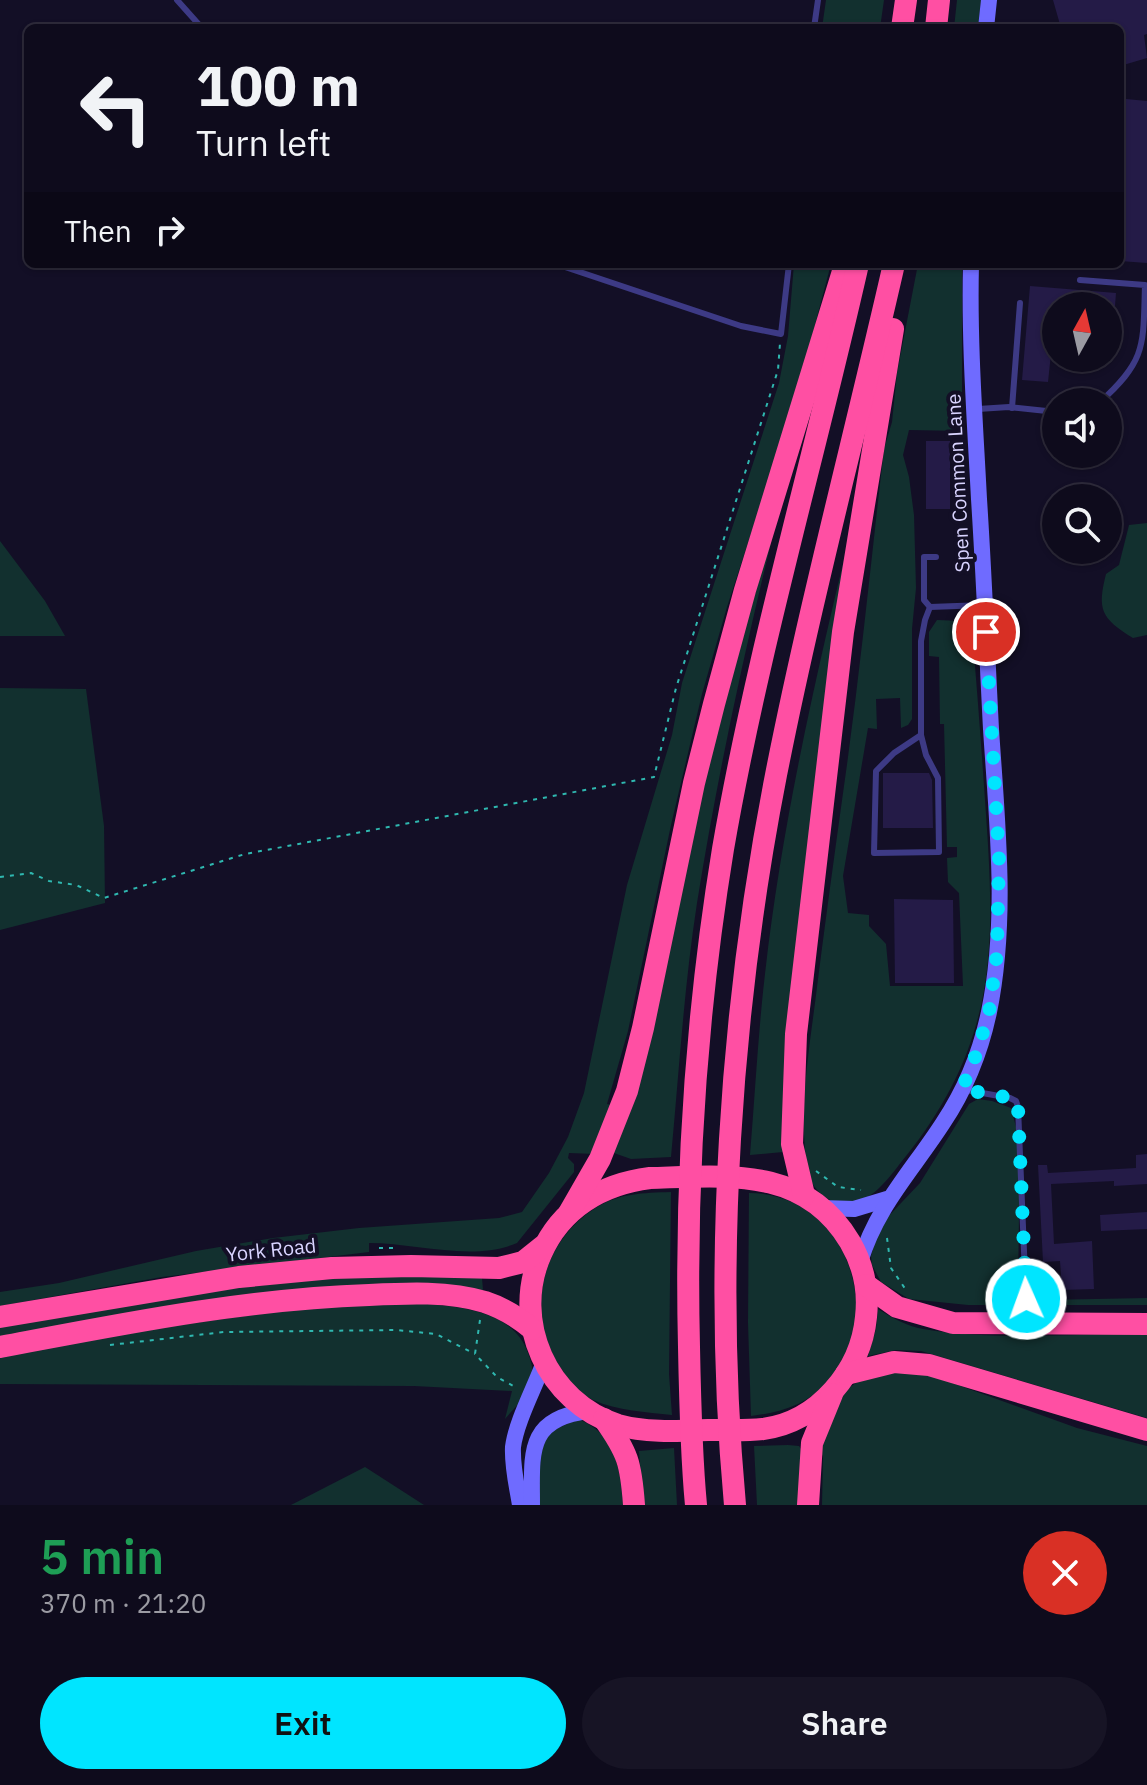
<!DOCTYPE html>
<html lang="en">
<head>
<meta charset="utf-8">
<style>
  body { margin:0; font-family:"IBM Plex Sans",sans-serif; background:#171425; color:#f1f3f6; height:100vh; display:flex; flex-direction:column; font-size:30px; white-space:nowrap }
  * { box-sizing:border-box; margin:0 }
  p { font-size:26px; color:#9b9ba3 }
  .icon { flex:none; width:44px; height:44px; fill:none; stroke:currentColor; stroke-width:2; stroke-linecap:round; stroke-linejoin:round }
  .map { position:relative; height:1505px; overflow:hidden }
  .sheet { display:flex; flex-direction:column; background:#0e0b1c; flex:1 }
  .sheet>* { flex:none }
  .banner { position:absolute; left:24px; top:24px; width:1100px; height:244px; border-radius:12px; box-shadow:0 2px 6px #0004,0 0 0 2px #2e2b3b; background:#0e0b1c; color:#f1f3f6; overflow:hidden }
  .needle { width:52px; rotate:8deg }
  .fabs { position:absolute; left:1042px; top:292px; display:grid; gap:16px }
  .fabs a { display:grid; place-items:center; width:80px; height:80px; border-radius:50%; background:#0e0b1c; box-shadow:0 2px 6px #0004,0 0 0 2px #2e2b3b; font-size:40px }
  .pin { position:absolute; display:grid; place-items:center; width:68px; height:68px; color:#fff; margin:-34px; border:4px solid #fff; border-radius:50%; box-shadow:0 2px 8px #0007 }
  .me { position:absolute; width:88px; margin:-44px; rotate:358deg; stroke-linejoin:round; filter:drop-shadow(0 0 6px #0008) }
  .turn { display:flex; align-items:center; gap:28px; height:168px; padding:0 40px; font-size:36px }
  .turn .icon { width:104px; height:104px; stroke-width:2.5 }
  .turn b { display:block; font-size:56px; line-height:68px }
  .then { display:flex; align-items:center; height:76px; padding:0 40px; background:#0003; gap:16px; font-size:30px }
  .round { display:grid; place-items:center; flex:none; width:84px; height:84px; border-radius:42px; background:#171425 }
  .head { display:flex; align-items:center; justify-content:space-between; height:136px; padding:0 40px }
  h1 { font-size:48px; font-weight:600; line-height:60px; color:#1e9e55 }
  .cta { display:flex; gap:16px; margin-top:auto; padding:16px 40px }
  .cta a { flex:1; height:92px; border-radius:48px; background:#00e5ff; color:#111; font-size:32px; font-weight:600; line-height:92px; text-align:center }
  .cta a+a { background:#171425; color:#f1f3f6 }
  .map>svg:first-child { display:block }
  .green { fill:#12302f }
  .building { fill:#241b47 }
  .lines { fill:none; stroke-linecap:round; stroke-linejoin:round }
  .path { stroke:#2fb8b0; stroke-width:2; stroke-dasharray:4 6; stroke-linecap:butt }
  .lane { stroke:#3d3a85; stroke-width:6 }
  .secondary { stroke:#6f6bff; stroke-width:16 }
  .highway { stroke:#ff4fa3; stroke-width:22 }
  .route { stroke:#00e5ff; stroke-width:14; stroke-dasharray:0 25.2 }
  .labels { text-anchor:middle; stroke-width:8; stroke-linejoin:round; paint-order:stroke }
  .street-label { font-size:20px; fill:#d9d4ff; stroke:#130f26 }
</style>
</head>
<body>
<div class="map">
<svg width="1147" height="1505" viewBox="0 0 1147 1505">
  <rect width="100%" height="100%" fill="#130f26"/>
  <g class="green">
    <polygon points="826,0 884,0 880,28 822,28"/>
    <polygon points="957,0 981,0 978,28 954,28"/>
    <path d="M794,264H831L797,393L727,607L702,694L671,825L628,1031L607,1104L616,1106L595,1154L569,1153L568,1158L574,1164V1172L517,1243C473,1262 416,1243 369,1243V1252L162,1277L0,1306V1292L59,1283L196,1251L273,1238L359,1228L499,1218L522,1212L549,1173L568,1137L584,1093L627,885L672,735L682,683L779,383L788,336Z"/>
    <path d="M918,264H962V431L909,430L903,455L909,477L914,515L916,588L912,629V719L908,725L901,728L900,698L876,699L877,729L868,728L843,876L848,913L869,915V926L886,944L890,986H963L959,893L948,882L947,858L957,857V847H947L944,724H940L939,657L929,656V632L937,620L961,621L972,631C977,687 981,743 985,800C990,873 997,954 976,1025C962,1075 935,1121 902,1161C889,1178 867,1208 842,1204C826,1201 811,1188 808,1172C798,1118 808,1057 815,1003C824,930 834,858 844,786C860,674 871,561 884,449L892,422L897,373Z"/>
    <path d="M788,475C752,616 720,759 697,903C684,987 679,1072 671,1157L631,1159L611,1152L693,817Z"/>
    <path d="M859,497L783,1152L750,1155C755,1095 758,1034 765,974C783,813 821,654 859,497Z"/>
    <path d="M1147,523V635L1133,638C1101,618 1097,610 1106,574L1119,565L1129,525Z"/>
    <polygon points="0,541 45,601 65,636 0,636"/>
    <polygon points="0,688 86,689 104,826 105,903 0,930"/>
    <polygon points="978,1099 992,1101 1011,1108 1020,1142 1018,1290 1043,1290 1044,1300 1147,1298 1147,1305 968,1305 909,1299 881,1282 872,1265 871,1256 877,1233 884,1221 920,1183 969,1104"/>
    <path d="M671,1192L669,1374L672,1415C646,1412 618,1411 593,1400C576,1391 566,1377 556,1360C526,1308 543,1242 594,1209C618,1193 643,1193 671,1192Z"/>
    <path d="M749,1193C861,1194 898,1354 798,1404C783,1411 767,1414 751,1416L748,1323Z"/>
    <path d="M384,1276L482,1278L483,1290L0,1338V1326C128,1303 254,1281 384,1276Z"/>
    <path d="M401,1302C443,1306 511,1304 528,1353C533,1365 535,1378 529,1390C524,1400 512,1410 505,1419L512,1391L414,1386L0,1384V1356L151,1329L297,1309Z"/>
    <path d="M878,1309C892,1318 907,1326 923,1329C992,1341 1076,1334 1147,1333V1418L921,1351L896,1350L868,1356L876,1329Z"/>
    <path d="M891,1370L933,1376L1077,1428L1147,1446V1505H822L823,1456L820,1452C836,1406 836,1381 891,1370Z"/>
    <path d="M578,1419C616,1434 620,1468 623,1505H538V1469L543,1435Z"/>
    <polygon points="788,1445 799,1446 804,1453 803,1505 757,1505 754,1446"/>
    <polygon points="674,1448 677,1505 643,1505 639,1451"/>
    <polygon points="365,1467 424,1505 291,1505"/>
  </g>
  <g class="building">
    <polygon points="1053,0 1147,0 1147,34 1144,35 1147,58 1120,66 1120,28 1061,28"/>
    <polygon points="1126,99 1147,101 1147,263 1120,261 1120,189"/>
    <polygon points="1030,286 1116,293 1115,306 1056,306 1048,382 1022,380"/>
    <rect x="926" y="441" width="24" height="68"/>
    <polygon points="883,773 929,773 932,780 933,828 883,828"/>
    <polygon points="894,899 953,900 954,983 895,983"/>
    <polygon points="1147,1154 1147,1184 1114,1186 1114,1181 1051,1184 1054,1244 1092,1241 1094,1289 1062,1290 1060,1261 1043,1262 1038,1165 1047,1165 1048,1173 1136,1168 1136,1155"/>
    <polygon points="1147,1212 1147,1229 1101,1231 1100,1215"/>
  </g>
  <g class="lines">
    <g class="path">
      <polyline points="0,877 31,873 49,881 76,885 104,898 245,854 654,777 676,688 778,370 780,343"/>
      <polyline points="816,1171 838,1187 861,1190"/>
      <polyline points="887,1238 891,1268 906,1290"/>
      <polyline points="379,1248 397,1248"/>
      <polyline points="480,1320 475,1354 497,1377 517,1388"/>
      <polyline points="110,1345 224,1332 397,1330 436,1334 475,1354"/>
    </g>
    <g class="lane">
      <polyline points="177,0 202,28"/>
      <polyline points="814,28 818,0"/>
      <polyline points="556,264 741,326 781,334 789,264"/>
      <path d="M1080,280L1145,285C1143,345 1147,360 1100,402"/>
      <polyline points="1012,408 1020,303"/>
      <polyline points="978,409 1009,407 1056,412"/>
      <polyline points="936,557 924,557 924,600 930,607 984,605"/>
      <polyline points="921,735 894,753 876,771 874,853 939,852 938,778 926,755 921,735 921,641 925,620 930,607"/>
      <polyline points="966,1090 1010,1098 1016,1101 1018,1107 1026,1299"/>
    </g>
    <g class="secondary">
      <polyline points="986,28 989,0"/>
      <polyline points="822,1208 854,1209 887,1199"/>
      <path d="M860,1262C877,1206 912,1171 943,1123C965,1090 981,1050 989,1012C1008,919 997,822 991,729C987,652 984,576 979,499C975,421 969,343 971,264"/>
      <path d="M520,1505C517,1486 512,1467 513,1447C516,1422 535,1387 544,1362"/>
      <path d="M532,1505C532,1453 526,1418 589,1411"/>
    </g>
    <g class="highway">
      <polyline points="902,28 906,0"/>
      <polyline points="936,28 939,0"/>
      <path d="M650,1178C726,1176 805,1166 850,1242C863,1264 869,1291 866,1317C861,1371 818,1422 763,1429C745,1431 726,1430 708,1430C679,1431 647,1433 618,1425C547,1402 511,1321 541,1254C561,1208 602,1184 650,1178Z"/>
      <polyline points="804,1195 792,1144 796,1034 843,632 893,329"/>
      <polyline points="569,1213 600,1159 627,1091 643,1028 694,783 714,704 745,590 844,268"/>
      <polyline points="866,1285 897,1307 953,1323 1147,1324"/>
      <polyline points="0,1317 239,1277 332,1268 411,1266 499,1268 523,1262 543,1246"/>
      <path d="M0,1347C122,1324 245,1299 369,1295C407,1293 449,1291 485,1302C503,1308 518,1317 532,1329"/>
      <polyline points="846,1374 894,1362 929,1365 1147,1430"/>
      <path d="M604,1419C628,1453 631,1463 634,1505"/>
      <path d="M696,1505C691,1453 690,1400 689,1347C685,1181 696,1014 723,849C757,652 814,459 858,264"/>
      <path d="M735,1505C713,1267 730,1010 776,775C810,603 855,435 894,264"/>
      <polyline points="808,1505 812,1443 832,1394"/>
    </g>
  </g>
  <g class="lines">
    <polyline class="route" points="986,632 999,858 997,953 989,1013 976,1055 962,1089 1010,1098 1016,1101 1018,1107 1026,1299"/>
  </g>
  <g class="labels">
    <g class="street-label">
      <text transform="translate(958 483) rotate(-93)" y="7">Spen Common Lane</text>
      <text transform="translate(271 1250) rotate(-6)" y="7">York Road</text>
    </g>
  </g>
</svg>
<div class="fabs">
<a><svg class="needle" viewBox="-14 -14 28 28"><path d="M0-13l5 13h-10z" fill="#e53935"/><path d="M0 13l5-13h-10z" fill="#9b9ba3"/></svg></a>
<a><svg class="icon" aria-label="sound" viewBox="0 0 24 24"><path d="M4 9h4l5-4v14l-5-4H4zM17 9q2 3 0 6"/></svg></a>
<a><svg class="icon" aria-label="search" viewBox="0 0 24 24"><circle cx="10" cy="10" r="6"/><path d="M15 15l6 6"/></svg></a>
</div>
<div class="pin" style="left:986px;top:632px;background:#d93025"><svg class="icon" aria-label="arrive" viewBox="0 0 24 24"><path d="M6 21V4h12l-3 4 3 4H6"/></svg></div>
<svg class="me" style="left:1026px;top:1299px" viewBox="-20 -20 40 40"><circle r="17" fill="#00e5ff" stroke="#fff" stroke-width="3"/><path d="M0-11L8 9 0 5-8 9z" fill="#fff"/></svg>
<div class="banner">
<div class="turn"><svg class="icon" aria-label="left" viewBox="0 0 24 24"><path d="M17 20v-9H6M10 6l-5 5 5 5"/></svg><div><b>100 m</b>Turn left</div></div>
<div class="then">Then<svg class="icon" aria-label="right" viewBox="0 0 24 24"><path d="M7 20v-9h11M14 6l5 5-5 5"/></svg></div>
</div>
</div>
<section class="sheet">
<div class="head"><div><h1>5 min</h1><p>370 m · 21:20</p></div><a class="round" style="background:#d93025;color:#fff"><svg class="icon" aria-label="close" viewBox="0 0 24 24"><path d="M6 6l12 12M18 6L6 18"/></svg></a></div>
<div class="cta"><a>Exit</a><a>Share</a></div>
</section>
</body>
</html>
